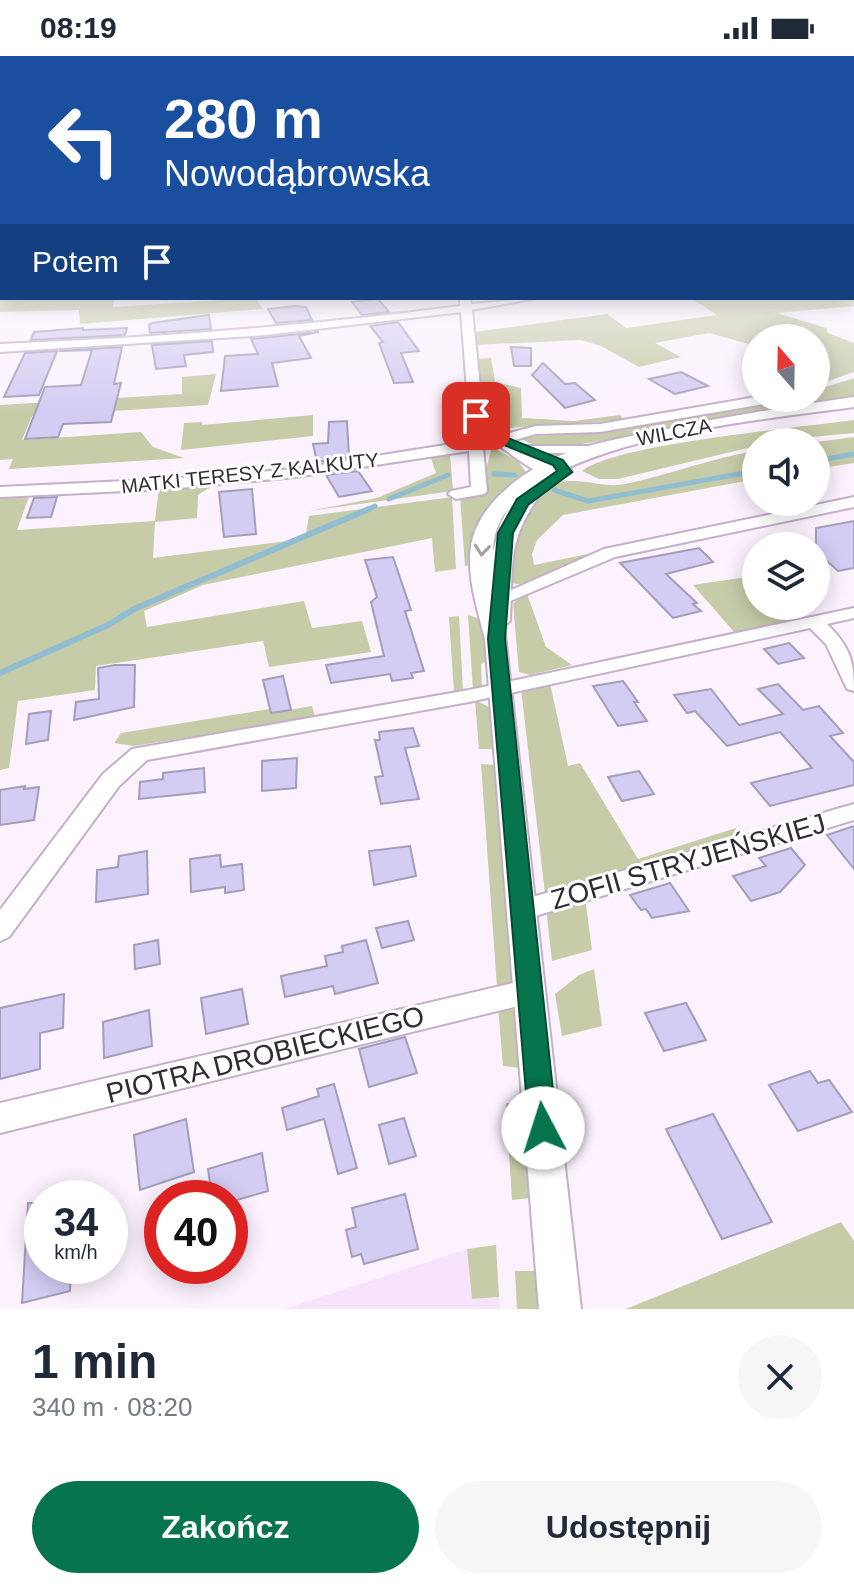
<!DOCTYPE html>
<html lang="pl">
<head>
<meta charset="utf-8">
<style>
  body { margin:0; font-family:Helvetica,sans-serif; background:#f6f6f7; color:#1f2937; height:100vh; display:flex; flex-direction:column; font-size:30px; white-space:nowrap }
  * { box-sizing:border-box; margin:0 }
  p { font-size:26px; color:#747a83 }
  .icon { flex:none; width:44px; height:44px; fill:none; stroke:currentColor; stroke-width:2; stroke-linecap:round; stroke-linejoin:round }
  .map { position:relative; height:1253px; overflow:hidden }
  .sheet { display:flex; flex-direction:column; background:#fff; flex:1 }
  .sheet>* { flex:none }
  .hud { position:absolute; left:0px; top:0px; width:854px; height:244px; box-shadow:0 4px 20px #0003; background:#1a4fa0; color:#fff; overflow:hidden }
  .needle { width:52px; rotate:340deg }
  .tools { position:absolute; left:742px; top:268px; display:grid; gap:16px }
  .tools a { display:grid; place-items:center; width:88px; height:88px; border-radius:50%; background:#fff; box-shadow:0 4px 20px #0003; font-size:40px }
  .speed { position:absolute; left:24px; top:1124px; display:flex; gap:16px; font-size:40px; font-weight:700; text-align:center }
  .speed>* { display:grid; place-content:center; width:104px; height:104px; border-radius:50%; background:#fff; box-shadow:0 4px 20px #0003; line-height:1 }
  .speed small { font-size:20px; font-weight:400 }
  .speed .limit { border:12px solid #d22; background:#fff; color:#111 }
  .pin { position:absolute; display:grid; place-items:center; width:68px; height:68px; color:#fff; margin:-34px; border-radius:16px; box-shadow:0 4px 12px #0006 }
  .me { position:absolute; width:88px; margin:-44px; rotate:355deg; stroke-linejoin:round; filter:drop-shadow(0 0 6px #0008) }
  .turn { display:flex; align-items:center; gap:28px; height:168px; padding:0 32px; font-size:36px }
  .turn .icon { width:104px; height:104px; stroke-width:2.5 }
  .turn b { display:block; font-size:56px; line-height:68px }
  .then { display:flex; align-items:center; height:76px; padding:0 32px; background:#0003; gap:16px; font-size:30px }
  .round { display:grid; place-items:center; flex:none; width:84px; height:84px; border-radius:42px; background:#f6f6f7 }
  .head { display:flex; align-items:center; justify-content:space-between; height:136px; padding:0 32px }
  h1 { font-size:48px; font-weight:700; line-height:60px }
  .button { display:flex; gap:16px; margin-top:auto; padding:16px 32px }
  .button a { flex:1; height:92px; border-radius:48px; background:#06744d; color:#fff; font-size:32px; font-weight:700; line-height:92px; text-align:center }
  .button a+a { background:#f6f6f7; color:#1f2937 }
  .status { display:flex; justify-content:space-between; align-items:center; height:56px; padding:0 40px; background:#fff; direction:ltr }
  .status svg { height:22px; fill:currentColor }
  .map>svg:first-child { display:block }
  .built { fill:#f8e3fd }
  .green { fill:#c6cba8 }
  .lines { fill:none; stroke-linecap:round; stroke-linejoin:round }
  .stream-far1 { stroke:#91bdd0; stroke-width:5 }
  .stream { stroke:#91bdd0; stroke-width:6 }
  .building { fill:#d3ccf3; stroke:#a39eb9; stroke-width:2 }
  .minor-casing { stroke:#c4b0c9; stroke-width:4 }
  .tertiary-casing { stroke:#c4b0c9; stroke-width:4 }
  .primary-casing { stroke:#c4b0c9; stroke-width:4 }
  .minor { fill:#fff; fill-rule:evenodd }
  .tertiary { fill:#fff; fill-rule:evenodd }
  .primary { fill:#fff; fill-rule:evenodd }
  .oneway { stroke:#a39fa4 }
  .route { fill:#06744d; stroke:#044b32; stroke-width:2 }
  .labels { text-anchor:middle; stroke-width:6; stroke-linejoin:round; paint-order:stroke }
  .far-street-label { font-size:20px; fill:#322a34; stroke:#fff }
  .near-street-label { font-size:28px; fill:#322a34; stroke:#fff }
</style>
</head>
<body>
<div class="status"><b>08:19</b><svg viewBox="0 0 49 12"><path d="M0 12V9h3v3zM5 12V6h3v6zM10 12V3h3v9zM15 12V0h3v12zM26 1h20v11H26zM47 4h2v5h-2z"/></svg></div>
<div class="map">
<svg width="854" height="1253" viewBox="0 0 854 1253">
  <rect width="100%" height="100%" fill="#fbf2fd"/>
  <polygon class="built" points="467,1193 472,1243 499,1241 500,1253 285,1253"/>
  <g class="green">
    <polygon points="0,217 2,242 114,242 113,251 255,242 263,253 80,268 79,254 0,256"/>
    <polygon points="852,218 854,250 777,257 826,272 828,277 854,287 854,316 820,328 816,327 816,282 756,282 756,290 709,277 655,287 681,301 639,311 601,290 581,284 475,289 474,276 607,258 626,272 717,259 694,244 710,242 852,242"/>
    <polygon points="491,302 495,326 521,332 522,362 574,365 620,359 624,364 495,373 483,358 477,303"/>
    <polygon points="216,318 208,349 32,360 22,384 141,376 153,391 184,402 9,413 13,403 0,404 0,349 182,338 182,321"/>
    <polygon points="854,322 854,342 564,391 532,388 519,382 634,370 785,342 816,342 816,334"/>
    <polygon points="456,333 466,334 470,364 477,378 472,385 459,388"/>
    <polygon points="313,359 313,380 181,394 184,367 202,366 202,369"/>
    <path d="M854,364V377L756,386V390L618,423H599L582,415C613,388 805,371 854,364Z"/>
    <polygon points="854,381 854,407 816,413 816,386"/>
    <polygon points="492,391 518,405 526,416 471,509 465,510 460,441 488,436 486,413"/>
    <path d="M756,395V423L563,459L537,484L532,498L534,509L593,497C574,503 526,534 512,527C513,492 524,426 571,425C589,424 606,432 625,428C669,419 711,402 756,395Z"/>
    <polygon points="450,397 453,435 309,455 377,442 436,417 430,399"/>
    <polygon points="217,427 198,439 197,462 155,466 153,502 288,485 306,478 309,460 452,441 456,513 435,516 432,482 203,529 144,555 147,571 304,545 312,572 362,565 371,596 269,611 263,585 96,610 95,634 18,645 9,712 0,714 0,440 30,438 17,474 155,465 159,432"/>
    <polygon points="753,520 756,550 784,550 797,563 735,577 693,529"/>
    <polygon points="527,538 546,591 572,609 530,619 519,616 513,547"/>
    <polygon points="468,559 483,564 488,605 481,608 482,633 473,634"/>
    <polygon points="459,560 463,635 454,637 449,561"/>
    <polygon points="550,627 568,710 580,707 638,803 736,772 745,783 562,838 545,837 521,633"/>
    <polygon points="475,644 489,651 494,693 479,693"/>
    <polygon points="312,650 315,661 134,690 114,687 121,677 270,653 271,657"/>
    <polygon points="481,708 495,709 513,926 497,931"/>
    <polygon points="585,842 592,894 552,905 546,851"/>
    <polygon points="594,913 602,970 562,980 555,938 579,919"/>
    <polygon points="498,950 515,955 521,1012 503,1010"/>
    <polygon points="506,1047 523,1047 531,1142 512,1144"/>
    <polygon points="841,1166 854,1185 854,1253 626,1253"/>
    <polygon points="496,1189 499,1241 472,1243 467,1193"/>
    <polygon points="515,1215 535,1215 539,1253 517,1253"/>
  </g>
  <g class="lines">
    <g class="stream-far1">
      <polyline points="816,405 854,398"/>
      <polyline points="494,418 515,419"/>
      <polyline points="554,434 588,445 756,415"/>
      <polyline points="389,443 448,419"/>
      <polyline points="364,455 375,450"/>
    </g>
    <polyline class="stream" points="0,617 108,569 136,552 369,453"/>
  </g>
  <g class="building">
    <polygon points="378,243 389,256 362,259 352,246"/>
    <polygon points="295,250 306,251 312,264 276,267 268,253"/>
    <polygon points="209,259 211,273 150,277 149,269 152,267"/>
    <polygon points="398,266 419,295 401,297 413,326 394,327 379,287 383,286 370,270"/>
    <polygon points="83,272 83,274 127,272 125,279 31,284 34,276"/>
    <polygon points="319,276 299,280 311,302 272,307 278,330 221,335 225,300 258,298 251,283"/>
    <polygon points="212,285 213,296 184,299 186,310 156,313 152,289"/>
    <polygon points="122,291 114,328 121,327 111,366 63,368 58,381 25,383 45,331 81,329 92,294 59,295"/>
    <polygon points="511,291 531,292 531,310 514,310"/>
    <polygon points="57,295 39,339 4,341 25,297"/>
    <polygon points="543,307 565,328 575,327 595,344 565,352 532,319"/>
    <polygon points="681,316 708,330 675,338 649,323"/>
    <polygon points="347,365 349,401 317,406 313,388 328,387 329,366"/>
    <polygon points="358,415 372,435 339,441 326,419"/>
    <polygon points="252,433 256,478 224,481 219,436"/>
    <polygon points="57,441 51,461 27,462 34,442"/>
    <polygon points="854,465 854,512 838,515 827,505 816,507 816,472"/>
    <polygon points="699,492 713,506 666,518 697,547 693,548 701,555 673,562 620,507"/>
    <polygon points="393,501 411,554 405,555 424,615 411,617 413,622 392,625 390,618 331,627 326,609 384,600 371,546 377,541 365,504"/>
    <polygon points="789,587 804,602 778,608 764,593"/>
    <polygon points="115,609 135,609 134,651 74,664 76,646 99,643 98,612"/>
    <polygon points="283,620 291,654 271,657 263,624"/>
    <polygon points="623,625 638,646 634,646 647,665 618,670 593,630"/>
    <polygon points="778,628 803,654 819,650 843,677 830,680 854,706 854,729 770,750 751,727 812,712 780,676 727,690 695,655 687,657 674,639 711,633 739,669 783,658 758,633"/>
    <polygon points="51,655 48,684 26,688 29,658"/>
    <polygon points="413,672 419,690 405,692 419,743 381,748 375,721 383,720 375,684 380,684 379,676"/>
    <polygon points="297,702 296,732 262,735 262,705"/>
    <polygon points="204,712 205,736 139,743 140,726 163,723 163,717"/>
    <polygon points="639,715 654,738 622,745 608,721"/>
    <polygon points="25,730 24,733 39,731 34,764 0,769 0,734"/>
    <polygon points="854,770 854,813 827,779"/>
    <polygon points="410,790 416,820 374,829 369,795"/>
    <polygon points="791,792 805,809 780,836 751,845 733,820 766,810 759,802"/>
    <polygon points="147,795 148,838 96,846 97,814 118,811 119,800"/>
    <polygon points="220,799 221,811 242,808 244,834 225,837 225,831 191,836 190,803"/>
    <polygon points="670,827 689,855 652,862 646,853 641,854 630,839"/>
    <polygon points="408,865 414,884 382,892 376,872"/>
    <polygon points="158,884 160,908 135,913 134,889"/>
    <polygon points="366,884 378,927 335,938 333,930 285,941 281,920 327,910 325,900 343,896 342,890"/>
    <polygon points="242,933 248,968 206,978 201,942"/>
    <polygon points="64,938 63,972 40,977 40,1013 0,1023 0,952"/>
    <polygon points="686,947 706,984 664,995 645,957"/>
    <polygon points="149,954 152,990 104,1002 103,966"/>
    <polygon points="405,981 417,1017 369,1031 359,993"/>
    <polygon points="810,1015 818,1027 829,1024 852,1056 798,1075 769,1029"/>
    <polygon points="334,1028 357,1112 338,1118 324,1063 287,1074 282,1052 319,1040 317,1033"/>
    <polygon points="713,1058 772,1166 722,1183 666,1073"/>
    <polygon points="404,1062 416,1100 389,1108 379,1069"/>
    <polygon points="186,1063 194,1116 140,1134 134,1079"/>
    <polygon points="262,1097 268,1135 230,1146 230,1142 212,1142 208,1113"/>
    <polygon points="405,1138 418,1193 364,1208 361,1198 352,1201 346,1174 356,1171 352,1152"/>
    <polygon points="28,1147 42,1147 42,1210 71,1210 70,1235 22,1247"/>
  </g>
  <g class="lines">
    <g class="minor-casing">
      <g id="minor">
        <rect x="0" y="198" width="2" height="6"/>
        <rect x="0" y="213" width="2" height="6"/>
        <path d="M460,242H470L471,248L536,242L472,254L483,359L502,379L536,370L600,368L756,341L782,342L775,346L600,376L536,378L511,385L519,390H600L602,393L595,397H530L549,410L570,413L572,416C551,433 516,401 498,389L483,392L487,435L484,438L456,443L448,438L451,435L471,431L469,395L295,421L168,433L0,441V431L168,423L295,413L489,382L469,360L461,256L266,279L0,296V288C154,282 307,270 460,250Z"/>
        <polygon points="854,441 854,451 615,501 508,546 496,546 493,542 604,493"/>
        <path d="M854,552V562L827,568C850,591 854,604 854,635L847,633L826,588L810,572L469,646L147,704L119,730L9,881L0,885V854L103,718L132,693L469,634Z"/>
        <polygon points="854,748 854,764 522,864 513,861 509,854 513,847 522,844"/>
        <polygon points="530,923 540,927 544,935 540,943 530,947 0,1077 0,1047"/>
      </g>
    </g>
    <g class="tertiary-casing">
      <path id="tertiary" d="M854,341V351C757,364 608,378 528,434L540,439C506,486 513,510 510,565L504,570L581,1253H539L485,583C477,552 464,513 473,481C485,441 530,411 566,397C599,385 633,380 667,373C729,360 791,350 854,341ZM509,452L501,466L493,496C493,480 498,465 509,452Z"/>
    </g>
    <g class="primary-casing">
      <polygon id="primary" points="852,193 854,194 854,204 852,203"/>
    </g>
    <use href="#minor" class="minor"/>
    <use href="#tertiary" class="tertiary"/>
    <use href="#primary" class="primary"/>
  </g>
  <defs><path id="oneway-chevron" d="M-2-3.5L2.5 0L-2 3.5" fill="none" stroke-width="1.6" stroke-linecap="round" stroke-linejoin="round" transform="scale(2)"/></defs>
  <use class="oneway" href="#oneway-chevron" transform="translate(482 494) rotate(96)"/>
  <linearGradient id="sky" x2="0" y2="1"><stop stop-color="#85b8de"/><stop offset="0.51" stop-color="#fdf9fe"/><stop offset="1" stop-color="#fdf9fe" stop-opacity="0"/></linearGradient>
  <rect width="854" height="358" fill="url(#sky)"/>
  <polygon class="route" points="476,356 503,380 563,404 572,416 528,449 513,477 505,583 557,1072 552,1082 543,1086 533,1082 529,1072 488,583 498,477 517,443 557,415 553,409 494,385 469,360"/>
  <g class="labels">
    <g class="far-street-label">
      <text transform="translate(674 376) rotate(-11)" y="7">WILCZA</text>
      <text transform="translate(250 417) rotate(-6)" y="7">MATKI TERESY Z KALKUTY</text>
    </g>
    <g class="near-street-label">
      <text transform="translate(688 805) rotate(-16)" y="10">ZOFII STRYJEŃSKIEJ</text>
      <text transform="translate(265 998) rotate(-14)" y="10">PIOTRA DROBIECKIEGO</text>
    </g>
  </g>
</svg>
<div class="tools">
<a><svg class="needle" viewBox="-14 -14 28 28"><path d="M0-13l5 13h-10z" fill="#e53935"/><path d="M0 13l5-13h-10z" fill="#747a83"/></svg></a>
<a><svg class="icon" aria-label="sound" viewBox="0 0 24 24"><path d="M4 9h4l5-4v14l-5-4H4zM17 9q2 3 0 6"/></svg></a>
<a><svg class="icon" aria-label="layers" viewBox="0 0 24 24"><path d="M12 4l9 5-9 5-9-5zM3 14l9 5 9-5"/></svg></a>
</div>
<div class="speed"><div>34<small>km/h</small></div><div class="limit">40</div></div>
<div class="pin" style="left:476px;top:360px;background:#d93025"><svg class="icon" aria-label="arrive" viewBox="0 0 24 24"><path d="M6 21V4h12l-3 4 3 4H6"/></svg></div>
<svg class="me" style="left:543px;top:1072px" viewBox="-20 -20 40 40"><circle r="19" fill="#fff"/><path d="M0-13L10 11 0 6-10 11z" fill="#06744d"/></svg>
<div class="hud">
<div class="turn"><svg class="icon" aria-label="left" viewBox="0 0 24 24"><path d="M17 20v-9H6M10 6l-5 5 5 5"/></svg><div><b>280 m</b>Nowodąbrowska</div></div>
<div class="then">Potem<svg class="icon" aria-label="arrive" viewBox="0 0 24 24"><path d="M6 21V4h12l-3 4 3 4H6"/></svg></div>
</div>
</div>
<section class="sheet">
<div class="head"><div><h1>1 min</h1><p>340 m · 08:20</p></div><a class="round"><svg class="icon" aria-label="close" viewBox="0 0 24 24"><path d="M6 6l12 12M18 6L6 18"/></svg></a></div>
<div class="button"><a>Zakończ</a><a>Udostępnij</a></div>
</section>
</body>
</html>
